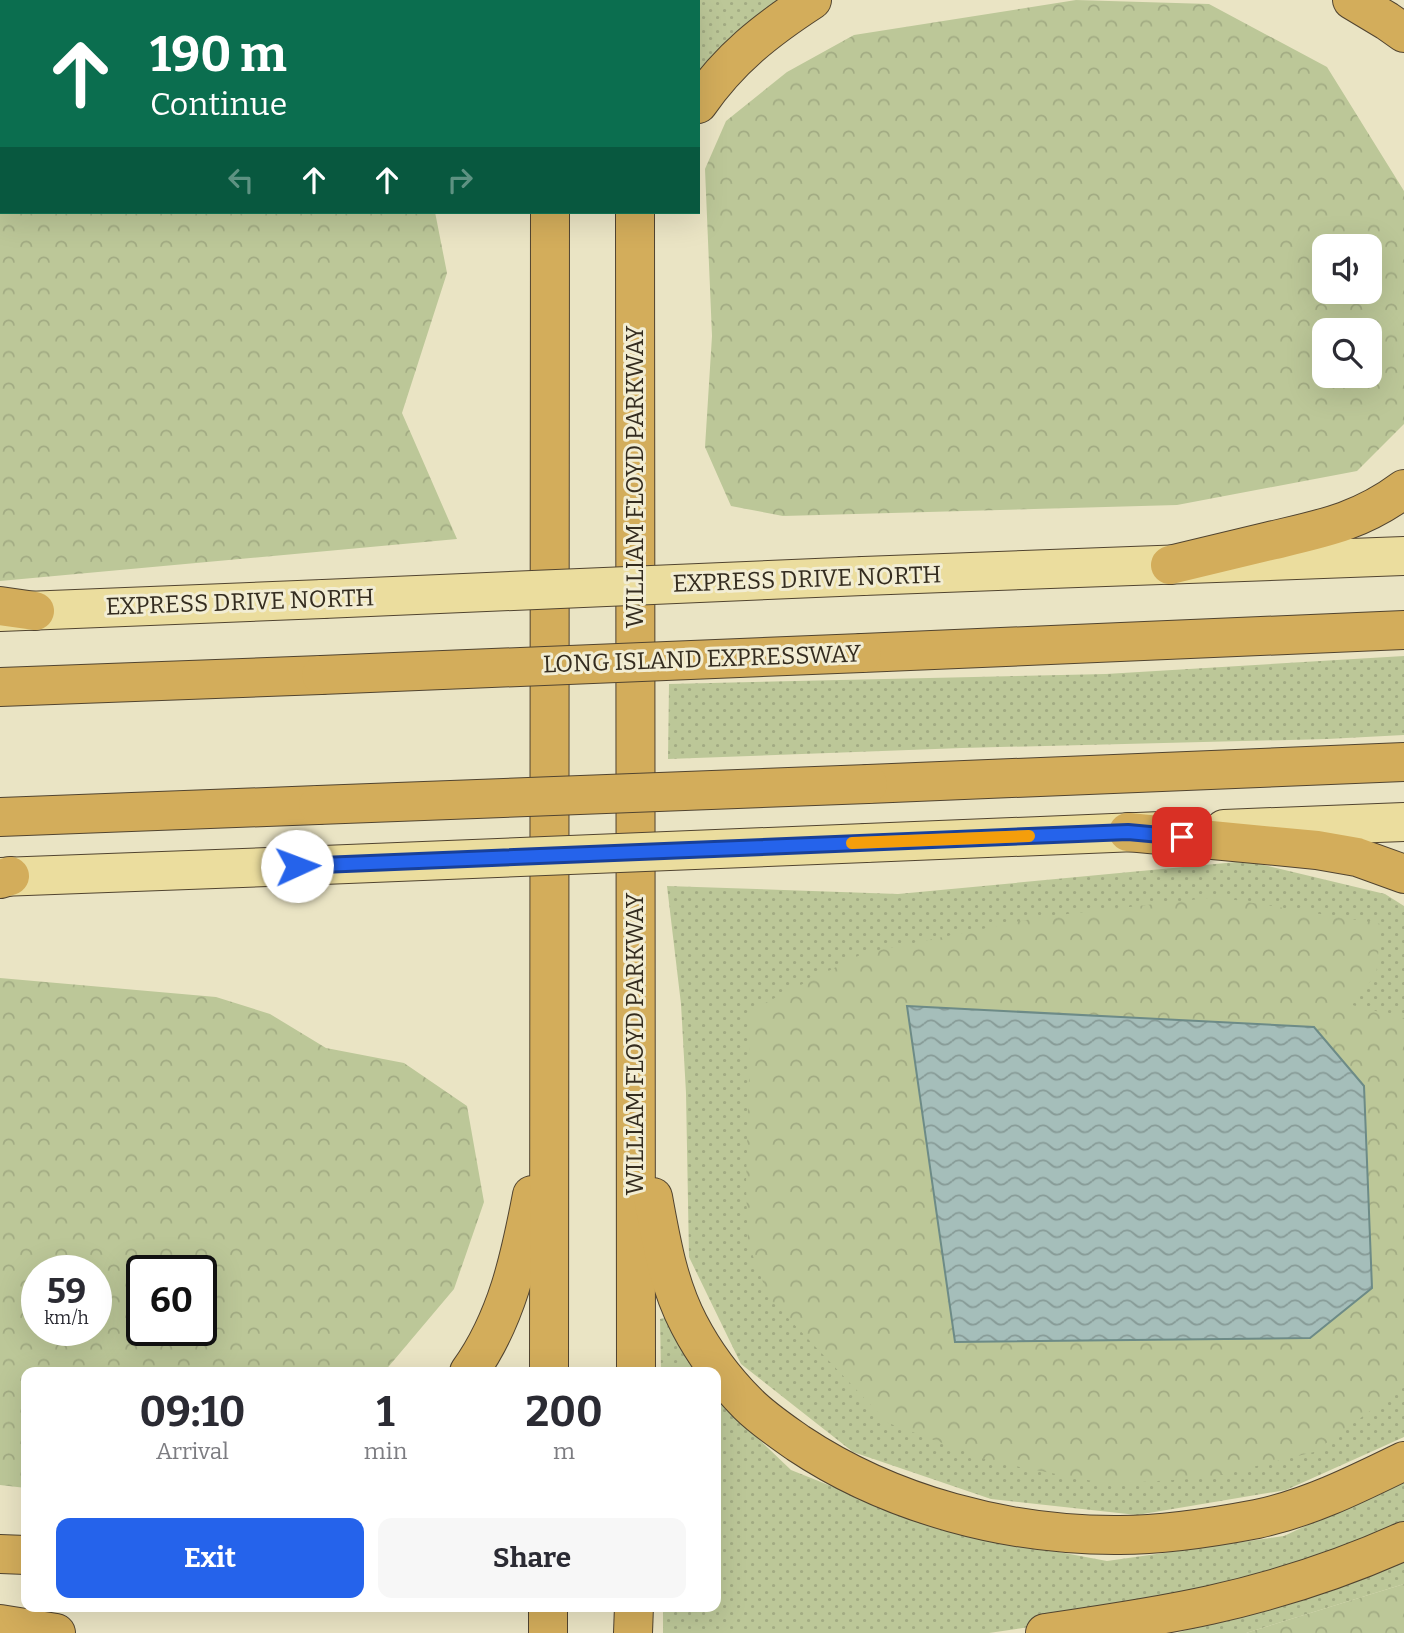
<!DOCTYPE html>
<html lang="en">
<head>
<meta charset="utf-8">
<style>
  body { margin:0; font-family:Bitter,serif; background:#f7f7f7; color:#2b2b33; height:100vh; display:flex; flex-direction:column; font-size:26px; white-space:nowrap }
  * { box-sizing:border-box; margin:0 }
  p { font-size:23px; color:#7c7c81 }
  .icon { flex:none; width:38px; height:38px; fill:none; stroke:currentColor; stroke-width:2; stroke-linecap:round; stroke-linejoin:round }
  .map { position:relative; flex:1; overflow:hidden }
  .sheet { position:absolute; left:21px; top:1367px; width:700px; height:245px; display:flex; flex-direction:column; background:#fff; border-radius:14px; box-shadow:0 7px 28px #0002 }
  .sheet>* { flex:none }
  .top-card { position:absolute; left:0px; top:0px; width:700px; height:214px; box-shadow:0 7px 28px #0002; background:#0b6e4f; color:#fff; overflow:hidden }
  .buttons { position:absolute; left:1312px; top:234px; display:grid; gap:14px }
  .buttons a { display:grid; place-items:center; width:70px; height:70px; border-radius:14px; background:#fff; box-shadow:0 7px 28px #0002; font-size:35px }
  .speed { position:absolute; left:21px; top:1255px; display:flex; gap:14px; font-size:35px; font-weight:700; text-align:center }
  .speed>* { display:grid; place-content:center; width:91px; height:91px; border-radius:50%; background:#fff; box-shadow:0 7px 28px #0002; line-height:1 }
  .speed small { font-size:18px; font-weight:400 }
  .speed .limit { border:4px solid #111; border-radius:10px; background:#fff; color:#111 }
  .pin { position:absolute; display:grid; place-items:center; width:60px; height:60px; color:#fff; margin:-30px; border-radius:14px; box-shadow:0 4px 10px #0006 }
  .me { position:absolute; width:77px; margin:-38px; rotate:88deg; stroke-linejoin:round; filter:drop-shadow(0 0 5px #0008) }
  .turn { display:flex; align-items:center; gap:24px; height:147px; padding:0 35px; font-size:32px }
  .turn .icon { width:91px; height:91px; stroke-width:2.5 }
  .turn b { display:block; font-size:49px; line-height:60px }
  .lanes { display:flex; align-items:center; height:66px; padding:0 35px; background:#0003; justify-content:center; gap:35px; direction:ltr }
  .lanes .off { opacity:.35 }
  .eta { display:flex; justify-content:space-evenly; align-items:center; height:119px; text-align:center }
  .eta b { font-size:42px; font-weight:700; line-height:49px }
  .button { display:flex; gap:14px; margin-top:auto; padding:14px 35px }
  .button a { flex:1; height:80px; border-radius:14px; background:#2563eb; color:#fff; font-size:28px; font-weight:700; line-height:80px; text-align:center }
  .button a+a { background:#f7f7f7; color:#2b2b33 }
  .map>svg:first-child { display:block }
  .grass { fill:url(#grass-dots) }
  .forest { fill:url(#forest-crowns); fill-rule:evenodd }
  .water { fill:url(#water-waves); stroke:#6d8b87; stroke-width:2 }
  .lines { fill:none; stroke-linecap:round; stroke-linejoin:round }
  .primary-casing { stroke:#514430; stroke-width:40 }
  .highway-casing { stroke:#514430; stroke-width:40 }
  .primary { stroke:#ebdd9e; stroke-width:38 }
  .highway { stroke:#d3ad5b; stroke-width:38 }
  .primary-bridge-casing { stroke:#514430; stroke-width:40; stroke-linecap:butt }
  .highway-bridge-casing { stroke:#514430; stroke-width:40; stroke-linecap:butt }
  .primary-bridge { stroke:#ebdd9e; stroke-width:38 }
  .highway-bridge { stroke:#d3ad5b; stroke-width:38 }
  .route-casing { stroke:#184099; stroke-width:18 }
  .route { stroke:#2563eb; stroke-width:12 }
  .slow { stroke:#f59e0b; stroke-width:12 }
  .labels { text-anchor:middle; stroke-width:6; stroke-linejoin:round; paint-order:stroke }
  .street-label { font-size:24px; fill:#342c1f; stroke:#f2edd3 }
</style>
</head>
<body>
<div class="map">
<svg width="1404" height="1633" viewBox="0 0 1404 1633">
  <defs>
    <pattern id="grass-dots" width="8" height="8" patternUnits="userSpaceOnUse" patternTransform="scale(1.75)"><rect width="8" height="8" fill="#bcc798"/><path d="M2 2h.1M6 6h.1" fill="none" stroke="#a2ab83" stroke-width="1.8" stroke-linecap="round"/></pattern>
    <pattern id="forest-crowns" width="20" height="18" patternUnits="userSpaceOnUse" patternTransform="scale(1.75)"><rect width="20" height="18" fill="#bcc798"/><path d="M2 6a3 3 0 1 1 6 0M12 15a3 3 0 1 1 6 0" fill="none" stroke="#a2ab83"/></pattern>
    <pattern id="water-waves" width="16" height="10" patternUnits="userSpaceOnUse" patternTransform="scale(1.75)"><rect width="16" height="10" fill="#a5beba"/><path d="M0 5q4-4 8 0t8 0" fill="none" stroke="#879b97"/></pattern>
  </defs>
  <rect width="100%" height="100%" fill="#eae4c4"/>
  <g class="grass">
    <polygon points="668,0 788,0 706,62 698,76 698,2 668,2"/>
    <polygon points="1404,656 1404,735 1327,739 962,748 668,759 669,684 1106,674"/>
    <polygon points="1247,861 1385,894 1404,906 1404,1437 1286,1490 1137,1515 991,1499 853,1452 741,1364 689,1257 686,1093 681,1004 667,886 898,894"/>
    <polygon points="673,1316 694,1372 661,1372 660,1319"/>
    <polygon points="716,1398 791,1470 941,1530 1107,1561 1284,1536 1404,1480 1404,1533 1146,1610 989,1633 663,1633 663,1607 716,1606"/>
    <polygon points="1404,1559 1404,1584 1246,1633 1177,1633 1337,1584"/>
  </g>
  <g class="forest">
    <polygon points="0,0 239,0 242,2 2,2 2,212 435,212 447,273 402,413 457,539 0,581"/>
    <path d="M1076,0L1209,4L1327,67L1404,191V424L1357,471L1177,505L783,516L731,506L705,447L712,336L705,169L726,121L787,72L854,35ZM1325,247H1370V292H1325ZM1325,331H1370V376H1325Z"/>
    <path d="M1217,897L1381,924L1376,977L1344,1003L1404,1018V1380L1381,1403L1314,1452L1207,1478L1108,1484L994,1462L888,1423L769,1298L748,1243L746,1184L751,1010L864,953L1041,917ZM907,1006L1314,1027L928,1150Z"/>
    <path d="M0,978L216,997L270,1014L326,1048L404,1063L467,1106L484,1202L454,1289L384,1372H26V1488L0,1485ZM96,1270V1330H37V1270ZM201,1270V1330H142V1270Z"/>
    <polygon points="1404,1584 1404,1633 1246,1633"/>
  </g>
  <polygon class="water" points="907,1006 1314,1027 1364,1086 1372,1288 1310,1338 955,1342"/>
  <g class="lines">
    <g class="primary-casing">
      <g id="primary">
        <polyline points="863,576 1404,556"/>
        <polyline points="0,612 323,599"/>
        <polyline points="1224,829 1404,822"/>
        <polyline points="866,843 1161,831"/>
        <polyline points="0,877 323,865"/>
      </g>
    </g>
    <g class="highway-casing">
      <g id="highway">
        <polyline points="408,0 410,2"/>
        <polyline points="635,0 635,2"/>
        <polyline points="1352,0 1387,21 1404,33"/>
        <polyline points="550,2 550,0"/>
        <path d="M698,104C730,58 766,30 812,0"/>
        <polyline points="635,212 636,1372"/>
        <path d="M1170,565C1203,557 1236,549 1270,541C1321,529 1360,522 1404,489"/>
        <polyline points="0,606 35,611"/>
        <polyline points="862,653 1404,630"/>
        <polyline points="0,687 321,675"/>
        <polyline points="868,784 1404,762"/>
        <polyline points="0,817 318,805"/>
        <polyline points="1128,832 1317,850 1357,857 1404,874"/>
        <polyline points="0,879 10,876"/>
        <path d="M653,1197C661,1240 668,1284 689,1324C704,1353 725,1381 748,1404C763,1419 781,1431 798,1443C891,1505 1009,1536 1120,1535C1162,1535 1215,1527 1257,1519C1309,1508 1357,1484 1404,1461"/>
        <path d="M469,1372C507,1319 520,1258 532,1195"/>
        <polyline points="549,1372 550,212"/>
        <polyline points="0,1554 26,1555"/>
        <polyline points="0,1624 56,1633"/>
        <polyline points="548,1633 548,1606"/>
        <polyline points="633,1633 634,1606"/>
        <path d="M1045,1633C1100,1625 1156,1617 1210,1605C1277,1590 1342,1569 1404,1541"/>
      </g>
    </g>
    <use href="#primary" class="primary"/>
    <use href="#highway" class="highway"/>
    <g class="primary-bridge-casing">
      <g id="primary-bridge">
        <polyline points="323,599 863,576"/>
        <polyline points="323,865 866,843"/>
      </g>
    </g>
    <g class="highway-bridge-casing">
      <g id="highway-bridge">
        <polyline points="321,675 862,653"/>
        <polyline points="318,805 868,784"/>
      </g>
    </g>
    <use href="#primary-bridge" class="primary-bridge"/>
    <use href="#highway-bridge" class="highway-bridge"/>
  </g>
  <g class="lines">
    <g class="route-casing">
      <polyline id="route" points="297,866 1128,832 1182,837"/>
    </g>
    <use href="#route" class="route"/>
    <polyline class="slow" points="852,843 1029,836"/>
  </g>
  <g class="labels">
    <g class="street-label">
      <text transform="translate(635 477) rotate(-90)" y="8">WILLIAM FLOYD PARKWAY</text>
      <text transform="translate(807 579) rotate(-2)" y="8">EXPRESS DRIVE NORTH</text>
      <text transform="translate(240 602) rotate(-2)" y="8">EXPRESS DRIVE NORTH</text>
      <text transform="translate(702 659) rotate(-2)" y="8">LONG ISLAND EXPRESSWAY</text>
      <text transform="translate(635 1044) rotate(-90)" y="8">WILLIAM FLOYD PARKWAY</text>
    </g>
  </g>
</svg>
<div class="buttons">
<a><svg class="icon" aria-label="sound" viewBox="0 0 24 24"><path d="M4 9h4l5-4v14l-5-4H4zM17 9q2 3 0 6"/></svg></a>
<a><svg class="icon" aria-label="search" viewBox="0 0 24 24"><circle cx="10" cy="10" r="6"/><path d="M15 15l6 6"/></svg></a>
</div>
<div class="speed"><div>59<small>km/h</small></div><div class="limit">60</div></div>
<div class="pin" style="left:1182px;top:837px;background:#d93025"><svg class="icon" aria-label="arrive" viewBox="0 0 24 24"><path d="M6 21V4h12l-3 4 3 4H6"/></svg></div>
<svg class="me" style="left:297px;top:866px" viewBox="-20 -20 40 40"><circle r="19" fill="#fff"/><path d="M0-13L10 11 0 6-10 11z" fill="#2563eb"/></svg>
<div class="top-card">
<div class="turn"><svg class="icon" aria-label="ahead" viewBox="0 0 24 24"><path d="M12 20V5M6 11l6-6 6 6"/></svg><div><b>190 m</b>Continue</div></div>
<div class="lanes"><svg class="icon off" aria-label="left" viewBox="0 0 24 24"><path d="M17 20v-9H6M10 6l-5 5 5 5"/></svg><svg class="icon" aria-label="ahead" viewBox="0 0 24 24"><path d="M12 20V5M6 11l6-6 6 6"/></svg><svg class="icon" aria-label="ahead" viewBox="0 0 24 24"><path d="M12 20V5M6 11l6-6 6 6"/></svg><svg class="icon off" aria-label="right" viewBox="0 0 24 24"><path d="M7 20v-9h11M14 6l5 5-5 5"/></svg></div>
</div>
<section class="sheet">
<div class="eta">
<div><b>09:10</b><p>Arrival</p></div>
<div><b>1</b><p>min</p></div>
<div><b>200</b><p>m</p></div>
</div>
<div class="button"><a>Exit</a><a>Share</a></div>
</section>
</div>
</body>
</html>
